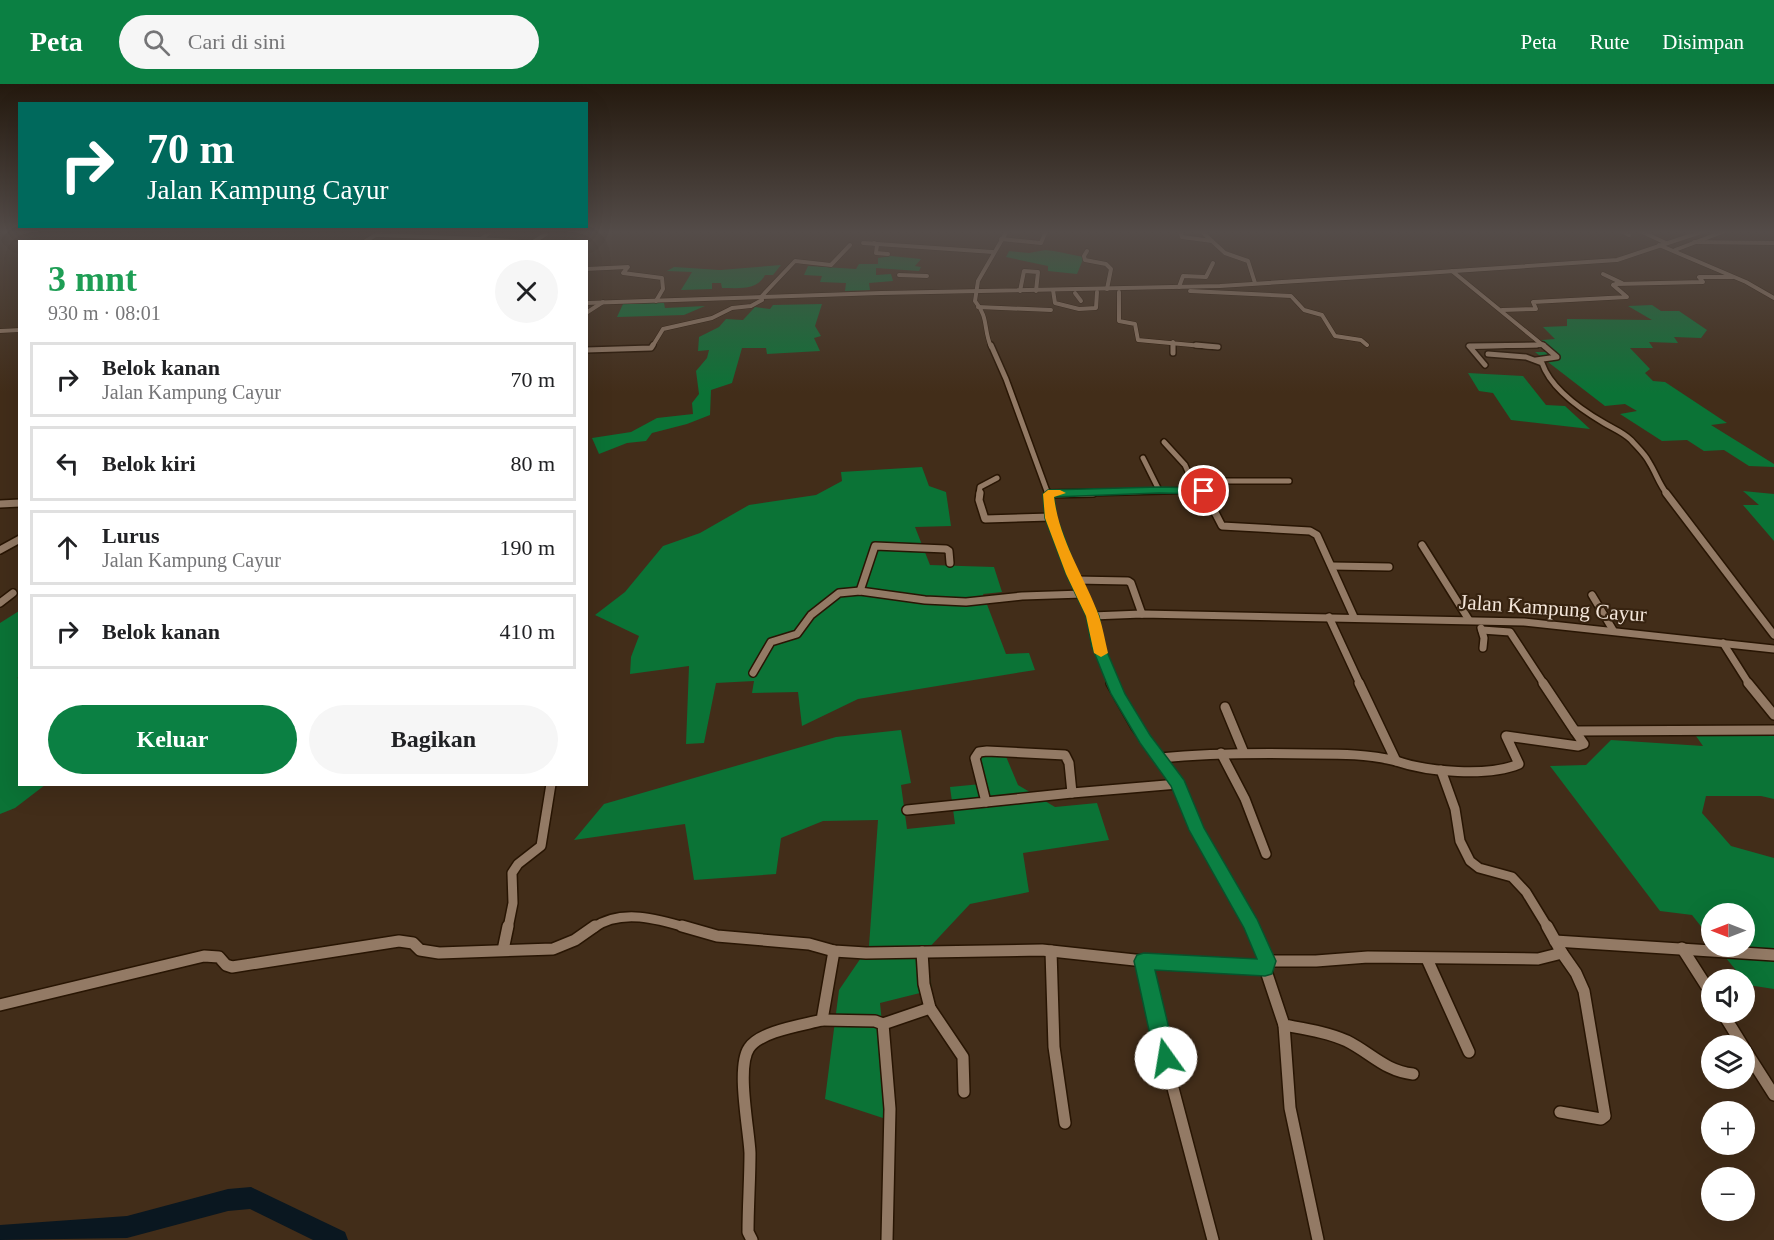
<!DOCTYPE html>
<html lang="id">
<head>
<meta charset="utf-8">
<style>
  body { margin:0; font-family:"Times New Roman",serif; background:#f6f6f6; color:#202124; height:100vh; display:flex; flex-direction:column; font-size:22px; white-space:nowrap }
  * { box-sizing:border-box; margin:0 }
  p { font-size:20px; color:#757577 }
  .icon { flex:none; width:33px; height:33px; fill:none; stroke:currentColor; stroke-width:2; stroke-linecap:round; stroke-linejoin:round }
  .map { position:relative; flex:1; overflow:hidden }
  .details { position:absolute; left:18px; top:156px; width:570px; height:546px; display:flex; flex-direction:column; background:#fff; border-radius:0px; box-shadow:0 6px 24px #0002 }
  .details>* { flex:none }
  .guide { position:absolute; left:18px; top:18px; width:570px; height:126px; border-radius:0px; box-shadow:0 6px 24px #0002; background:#00695c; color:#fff; overflow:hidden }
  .needle { width:39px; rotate:270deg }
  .buttons { position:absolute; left:1701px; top:819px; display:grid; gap:12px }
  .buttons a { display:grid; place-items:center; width:54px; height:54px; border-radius:50%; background:#fff; box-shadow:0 6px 24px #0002; font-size:30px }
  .pin { position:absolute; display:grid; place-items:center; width:51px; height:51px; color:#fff; margin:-26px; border:3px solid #fff; border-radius:50%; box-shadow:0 2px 6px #0007 }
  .me { position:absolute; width:66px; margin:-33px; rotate:347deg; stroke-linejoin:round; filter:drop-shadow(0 0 4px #0008) }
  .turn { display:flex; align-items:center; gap:21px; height:126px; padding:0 30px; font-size:27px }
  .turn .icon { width:78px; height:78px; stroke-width:2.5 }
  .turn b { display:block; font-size:42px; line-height:51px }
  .round { display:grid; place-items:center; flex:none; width:63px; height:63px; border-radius:32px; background:#f6f6f6 }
  .head { display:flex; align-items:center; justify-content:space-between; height:102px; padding:0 30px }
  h1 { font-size:36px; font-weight:600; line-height:45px; color:#1e9e55 }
  .button { display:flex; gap:12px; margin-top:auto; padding:12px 30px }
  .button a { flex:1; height:69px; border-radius:36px; background:#0b8043; color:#fff; font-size:24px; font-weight:600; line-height:69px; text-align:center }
  .button a+a { background:#f6f6f6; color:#202124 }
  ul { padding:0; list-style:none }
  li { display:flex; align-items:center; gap:18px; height:75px; margin:0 12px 9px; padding:0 18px; border:3px solid #e0e0e0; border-radius:0px }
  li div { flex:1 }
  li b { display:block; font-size:22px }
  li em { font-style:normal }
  header { display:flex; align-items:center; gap:36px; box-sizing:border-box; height:84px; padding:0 30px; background:#0b8043; color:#fff }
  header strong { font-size:28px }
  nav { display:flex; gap:33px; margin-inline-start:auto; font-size:21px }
  .search { width:420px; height:54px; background:#f6f6f6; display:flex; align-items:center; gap:15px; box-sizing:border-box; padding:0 21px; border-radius:33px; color:#757577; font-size:22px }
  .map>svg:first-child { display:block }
  .forest { fill:#0b7336 }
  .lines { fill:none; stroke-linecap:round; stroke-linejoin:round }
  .river { fill:#0a1720; fill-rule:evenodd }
  .minor-far4-casing { stroke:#281503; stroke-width:5 }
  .minor-far3-casing { stroke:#281503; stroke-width:8 }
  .minor-far2-casing { stroke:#281503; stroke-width:10 }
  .minor-far1-casing { stroke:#281503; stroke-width:12 }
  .minor-casing { stroke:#281503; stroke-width:14 }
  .minor-far4 { stroke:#937a65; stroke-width:4 }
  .minor-far3 { stroke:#937a65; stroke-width:5 }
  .minor-far2 { stroke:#937a65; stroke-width:7 }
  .minor-far1 { stroke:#937a65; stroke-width:9 }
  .minor { stroke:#937a65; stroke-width:11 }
  .route { fill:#0b8043; stroke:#07532c; stroke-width:1.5 }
  .slow { fill:#f59e0b }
  .labels { text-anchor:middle; stroke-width:4.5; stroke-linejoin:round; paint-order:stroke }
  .street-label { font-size:21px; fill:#f4e6da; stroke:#372310 }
</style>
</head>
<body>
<header>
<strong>Peta</strong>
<div class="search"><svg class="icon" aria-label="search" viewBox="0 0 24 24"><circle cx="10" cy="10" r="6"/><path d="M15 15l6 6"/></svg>Cari di sini</div>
<nav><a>Peta</a><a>Rute</a><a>Disimpan</a></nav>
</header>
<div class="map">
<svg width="1774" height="1156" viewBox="0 0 1774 1156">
  <rect width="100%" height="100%" fill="#422d19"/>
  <g class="forest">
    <path d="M1045,166C1059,167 1070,171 1084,173L1077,190L1048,187V182L1006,173L1009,167L1029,169Z"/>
    <polygon points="891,172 921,175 915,182 921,183 919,187 876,184 876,191 891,190 893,197 869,199 870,206 845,207 846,199 820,198 822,192 804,191 808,182 856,185 859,180 878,180 878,174"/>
    <path d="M781,181L773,191H765C757,207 738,204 722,204L721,199H712V205L681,206L692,188L667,187L674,183L720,186Z"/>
    <polygon points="664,219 665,224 705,222 684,231 617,233 623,220"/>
    <polygon points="822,220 815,242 821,252 814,254 820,267 767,270 766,264 742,264 732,299 711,306 710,331 687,340 652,349 646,357 627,359 599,370 592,354 631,348 657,334 693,330 692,319 699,310 696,287 707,274 709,266 698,267 699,253 719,243 726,235 743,236 755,223 770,225 773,221"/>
    <polygon points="1652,221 1661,227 1679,227 1707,246 1701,254 1674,253 1678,259 1649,258 1653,264 1630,264 1650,285 1645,289 1653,297 1665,298 1727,339 1711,341 1774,380 1774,383 1749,382 1724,366 1704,367 1687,356 1662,357 1620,330 1637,327 1625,320 1605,322 1535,268 1552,268 1542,256 1555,255 1543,243 1567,242 1567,235 1652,236 1628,222"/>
    <polygon points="1468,289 1523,292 1546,321 1565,322 1590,345 1511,336 1493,309 1479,307"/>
    <polygon points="922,383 929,402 946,408 951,442 915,443 930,481 994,483 1002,508 983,510 1006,570 1029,569 1035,586 858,615 802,642 798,608 752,609 754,597 716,599 704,659 686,660 689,582 630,590 631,573 639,552 595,531 625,508 663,462 700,449 749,421 816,411 842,397 841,388"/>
    <polygon points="1743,407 1774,410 1774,457 1743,421 1759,421"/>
    <polygon points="19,527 20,592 17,594 20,595 20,700 45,701 15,724 0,730 0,539"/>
    <polygon points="1689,642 1774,647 1774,715 1761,712 1706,712 1702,729 1731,762 1774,774 1774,905 1748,901 1717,863 1744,862 1744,830 1712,830 1711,855 1692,831 1660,827 1550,682 1586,681 1611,656 1703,662"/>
    <polygon points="901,646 911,699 901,701 907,745 955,740 950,703 981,700 977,666 1002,663 1018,701 1055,723 1097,719 1109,756 1023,769 1029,808 970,820 926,867 932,906 880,919 892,1037 825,1015 839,906 869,862 878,736 823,737 781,754 776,790 694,796 685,740 574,756 604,720 836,653"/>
  </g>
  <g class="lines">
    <polygon class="river" points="251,1103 345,1148 348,1156 313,1156 250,1125 228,1127 127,1154 0,1156 0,1141 127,1132 228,1105"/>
    <g class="minor-far4-casing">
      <g id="minor-far4">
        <polyline points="492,147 481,155 522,158"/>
        <polyline points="1180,147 1182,153 1212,157"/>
        <polyline points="1201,147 1225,169 1248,177 1255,199"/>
        <polyline points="1621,147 1629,151"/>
        <polyline points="1640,147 1666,159"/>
        <polyline points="376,151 481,155"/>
        <polyline points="1001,155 1041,159 1046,147"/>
        <polyline points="364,158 381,148"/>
        <polyline points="533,158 546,150"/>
        <polyline points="1694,158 1774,159"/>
        <polyline points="863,159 993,168"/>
        <polyline points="874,159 877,161 876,169 888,170"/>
        <polyline points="1659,161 1746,198 1774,214"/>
        <polyline points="1675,166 1725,147"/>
        <polyline points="1087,167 1084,172 1085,176 1106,180 1111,185 1107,205"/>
        <polyline points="586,185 628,183 623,189 662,194 663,205 656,217"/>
        <polyline points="1452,187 1545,263"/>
        <polyline points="1603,190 1622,199"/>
        <polyline points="899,191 927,192"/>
        <polyline points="1179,203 1183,192 1206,193 1213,179"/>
        <polyline points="1053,206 1055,219 1079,225 1096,224 1097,208"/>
        <polyline points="1020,207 1024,187 1038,188 1036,207"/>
        <polyline points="1190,207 1291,212 1304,226 1322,231 1335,252 1361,256 1367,261"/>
        <polyline points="1119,208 1119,237 1135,240 1138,256 1213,263"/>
        <polyline points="1075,209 1081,217"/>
        <polyline points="586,219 881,209 1220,202 1425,189 1617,176 1704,147"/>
        <polyline points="978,223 1051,226"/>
        <polyline points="1502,226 1536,225 1533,218 1627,213 1613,201 1616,200 1703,198 1699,193 1733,193"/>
        <polyline points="586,229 603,218"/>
        <polyline points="0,247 20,246"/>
        <polyline points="1173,258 1173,263"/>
        <polyline points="652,263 663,245 712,234 732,224 751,222 762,216 761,213 795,177 831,181 850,161"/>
        <path d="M991,263C983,244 989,234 975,217L978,197L1007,147"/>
        <polyline points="1470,263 1544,261"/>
      </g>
    </g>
    <g class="minor-far3-casing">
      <g id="minor-far3">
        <polyline points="991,261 1006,295 1048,410"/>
        <polyline points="1173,261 1173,269"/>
        <polyline points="1196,261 1218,263"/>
        <polyline points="586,266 651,264 653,261"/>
        <path d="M1488,270L1526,273L1542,279C1551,305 1580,325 1604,339C1614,345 1623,348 1631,356C1637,363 1645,370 1649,378C1656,389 1659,400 1667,410"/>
        <polyline points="1536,276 1557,273 1543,261"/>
        <polyline points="1485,281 1469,262 1537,261"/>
        <polyline points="1164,358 1185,381 1193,399"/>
        <polyline points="1143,374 1159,406"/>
        <polyline points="1192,397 1289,397"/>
        <polyline points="979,410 980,403 997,394"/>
        <polyline points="1048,410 1201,406 1207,410"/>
      </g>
    </g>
    <g class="minor-far2-casing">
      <g id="minor-far2">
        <polyline points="980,409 979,416 985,435 1051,433"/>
        <polyline points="1048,409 1051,433 1072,490 1092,532 1142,530 1524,538 1774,565"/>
        <polyline points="1205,409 1222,442 1310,447 1317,451 1354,533"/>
        <polyline points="1666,409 1774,551"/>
        <polyline points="1048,410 1093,409"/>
        <polyline points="0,420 20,419"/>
        <polyline points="1422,461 1469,536"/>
        <polyline points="0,466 20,455"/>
        <polyline points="1332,482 1389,483"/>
        <polyline points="1075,496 1128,497 1131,499 1142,530"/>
        <polyline points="860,507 875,462 946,465 949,467 950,479"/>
        <polyline points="1592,511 1613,546"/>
        <polyline points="0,519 13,509"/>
        <polyline points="1092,532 1096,555 1112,600"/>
        <polyline points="1329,533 1360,600"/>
        <polyline points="1481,544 1484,554 1483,564"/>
        <polyline points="1482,546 1510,548 1544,600"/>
        <polyline points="1723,559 1749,600"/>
        <polyline points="753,589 771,558 797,550 811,531 839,509 860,507 925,516 966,518 1022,512 1083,510"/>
      </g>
    </g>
    <g class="minor-far1-casing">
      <g id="minor-far1">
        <polyline points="1543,599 1575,647"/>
        <polyline points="1748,599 1774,631"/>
        <polyline points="1225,623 1244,669"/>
        <polyline points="1221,669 1245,715 1266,770"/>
        <path d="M1160,674C1211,669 1262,669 1313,670C1341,670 1368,670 1396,677L1359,599"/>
        <path d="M1396,677C1428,688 1488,693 1519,680L1506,652L1578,662L1584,660L1575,647L1774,646"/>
        <polyline points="1441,686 1455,725 1460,757 1470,777 1479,784 1512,793 1526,808 1548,844"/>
        <polyline points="1178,700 1197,746 1252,844"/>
        <polyline points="986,718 1072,709"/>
        <polyline points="907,726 986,718 975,674 979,668 987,667 1065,671 1069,679 1072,709 1178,700 1136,643 1111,599"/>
        <polyline points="508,844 513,819 512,789 518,780 541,762 551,700"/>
        <path d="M593,844C621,824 658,835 688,844"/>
      </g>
    </g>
    <g class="minor-casing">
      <g id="minor">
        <path d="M682,842L717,852L809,860L834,867L866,869L1042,866L1144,877L1265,884L1284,941C1305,945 1327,948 1347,957C1371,969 1385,987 1413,990"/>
        <polyline points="1252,842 1267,877 1265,880"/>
        <polyline points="1555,857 1774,871"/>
        <polyline points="1682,864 1712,911"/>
        <polyline points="503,866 508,842"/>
        <polyline points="1051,867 1054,963 1065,1039"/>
        <polyline points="922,868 924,900 930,924 963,973 964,1008"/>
        <polyline points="1427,875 1469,968"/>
        <polyline points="1144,877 1169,989 1213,1156"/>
        <polyline points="1267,877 1316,877 1368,873 1538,875 1562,869 1547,842"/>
        <polyline points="0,921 204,872 219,873 226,881 232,883 399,857 413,859 420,866 439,869 553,865 575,856 595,842"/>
        <polyline points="1722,928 1743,962"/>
        <polyline points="822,936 875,937 883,940 890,1025 887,1156"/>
        <polyline points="883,940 930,924"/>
        <polyline points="1284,941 1290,1024 1318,1156"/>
        <polyline points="1744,964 1774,1011"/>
        <polyline points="1560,1028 1601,1035 1605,1032 1584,907 1576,889 1562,869"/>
        <path d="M752,1156L748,1148C748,1122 750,1095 750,1069C749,1045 736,983 749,964C760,947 803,941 822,936L834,867"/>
      </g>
    </g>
    <use href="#minor-far4" class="minor-far4"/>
    <use href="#minor-far3" class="minor-far3"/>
    <use href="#minor-far2" class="minor-far2"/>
    <use href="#minor-far1" class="minor-far1"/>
    <use href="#minor" class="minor"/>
  </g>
  <linearGradient id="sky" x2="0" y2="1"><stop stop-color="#24190e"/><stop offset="0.48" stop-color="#544c49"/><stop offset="1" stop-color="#544c49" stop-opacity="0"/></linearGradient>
  <rect width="1774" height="309" fill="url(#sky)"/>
  <polygon class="route" points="1159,403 1204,404 1209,407 1204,410 1159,409 1054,413 1057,434 1078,490 1099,532 1105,563 1125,610 1150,651 1184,696 1204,744 1257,835 1276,877 1272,890 1265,892 1155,886 1176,974 1173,981 1166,984 1158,981 1155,974 1134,877 1137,871 1144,869 1257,875 1244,844 1189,746 1171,702 1140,659 1111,610 1092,563 1086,532 1066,490 1045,434 1043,410 1048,406"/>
  <path class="slow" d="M1060,406L1066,409L1054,413C1060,459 1084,491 1099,532C1103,544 1105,557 1108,569L1101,573L1094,569L1086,532L1066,490L1045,434L1043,410L1048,406Z"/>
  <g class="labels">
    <g class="street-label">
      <text transform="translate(1553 524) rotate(4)" y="7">Jalan Kampung Cayur</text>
    </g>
  </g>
</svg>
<div class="buttons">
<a><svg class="needle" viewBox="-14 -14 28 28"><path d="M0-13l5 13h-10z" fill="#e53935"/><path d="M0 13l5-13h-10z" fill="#757577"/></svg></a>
<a><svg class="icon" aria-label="sound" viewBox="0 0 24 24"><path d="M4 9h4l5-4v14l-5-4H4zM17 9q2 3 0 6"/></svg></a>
<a><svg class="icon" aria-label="layers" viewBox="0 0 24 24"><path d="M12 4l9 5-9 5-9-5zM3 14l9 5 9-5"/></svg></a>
<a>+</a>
<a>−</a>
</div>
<div class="pin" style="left:1204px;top:407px;background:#d93025"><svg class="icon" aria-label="arrive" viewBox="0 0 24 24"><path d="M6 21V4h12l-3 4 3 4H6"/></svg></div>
<svg class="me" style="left:1166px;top:974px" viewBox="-20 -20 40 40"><circle r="19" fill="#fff"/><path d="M0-13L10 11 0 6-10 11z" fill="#0b8043"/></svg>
<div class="guide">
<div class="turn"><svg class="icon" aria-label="right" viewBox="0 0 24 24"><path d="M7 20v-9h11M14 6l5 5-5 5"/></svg><div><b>70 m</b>Jalan Kampung Cayur</div></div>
</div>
<section class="details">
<div class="head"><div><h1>3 mnt</h1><p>930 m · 08:01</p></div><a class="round"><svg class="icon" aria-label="close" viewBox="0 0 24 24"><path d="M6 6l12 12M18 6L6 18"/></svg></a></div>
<ul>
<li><svg class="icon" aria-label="right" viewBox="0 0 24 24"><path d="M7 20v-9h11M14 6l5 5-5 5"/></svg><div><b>Belok kanan</b><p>Jalan Kampung Cayur</p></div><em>70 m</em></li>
<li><svg class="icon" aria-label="left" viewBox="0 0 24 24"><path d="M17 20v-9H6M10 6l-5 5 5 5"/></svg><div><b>Belok kiri</b></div><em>80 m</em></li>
<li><svg class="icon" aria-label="ahead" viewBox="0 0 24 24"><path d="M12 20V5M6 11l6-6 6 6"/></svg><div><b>Lurus</b><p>Jalan Kampung Cayur</p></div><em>190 m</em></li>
<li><svg class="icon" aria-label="right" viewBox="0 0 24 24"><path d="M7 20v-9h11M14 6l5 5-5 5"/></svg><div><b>Belok kanan</b></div><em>410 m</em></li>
</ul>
<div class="button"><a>Keluar</a><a>Bagikan</a></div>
</section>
</div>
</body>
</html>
